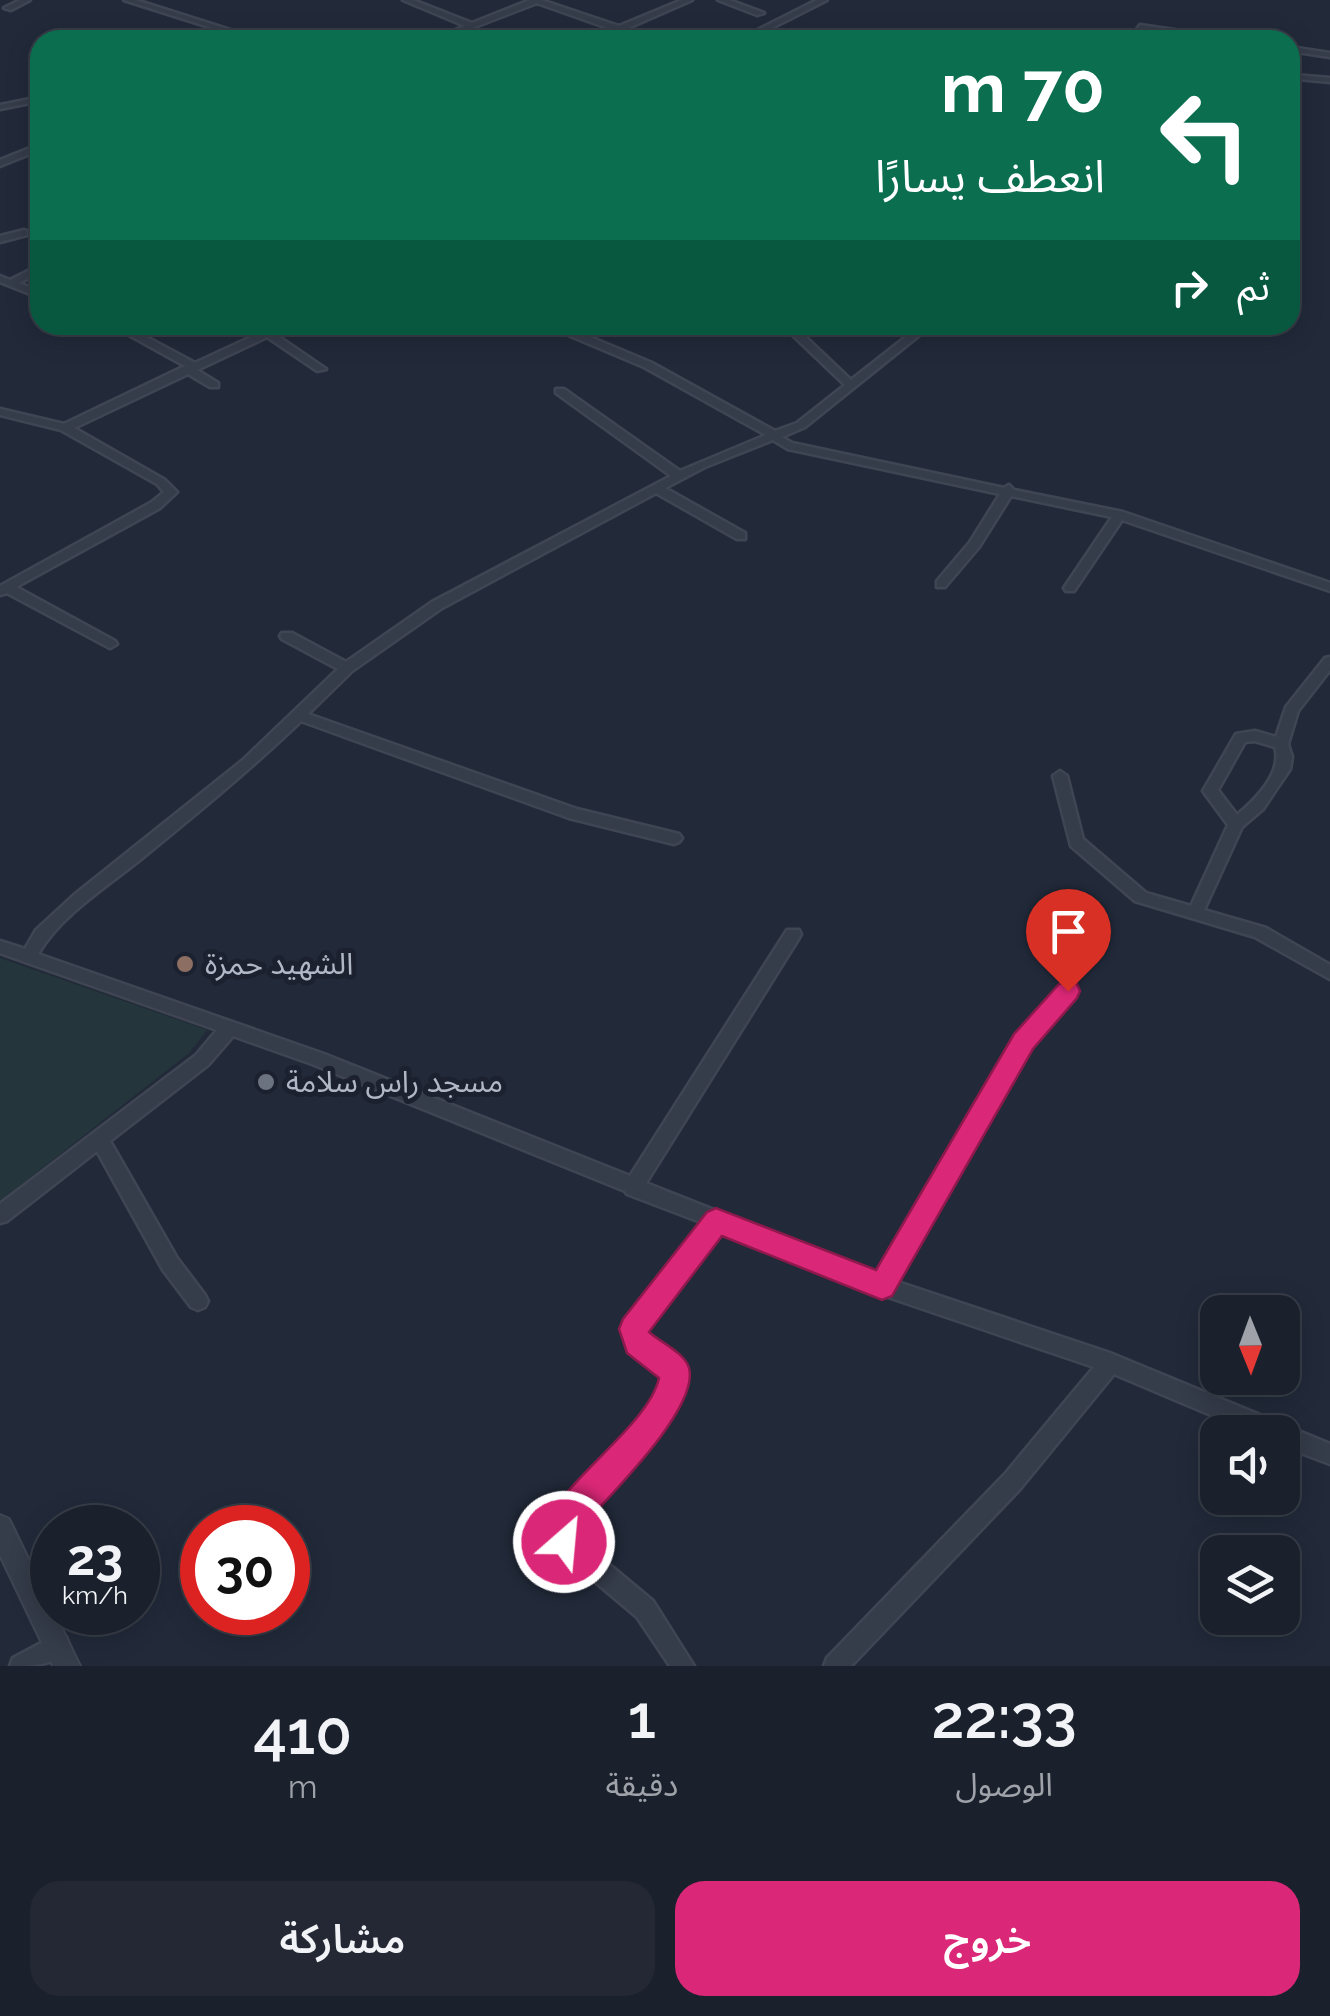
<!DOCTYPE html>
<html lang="ar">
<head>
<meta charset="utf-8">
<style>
  body { margin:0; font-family:Raleway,"Noto Sans Arabic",sans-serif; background:#232834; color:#f1f3f6; direction:rtl; height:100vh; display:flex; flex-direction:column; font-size:38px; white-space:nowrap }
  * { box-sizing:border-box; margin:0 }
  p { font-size:32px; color:#9fa3a9 }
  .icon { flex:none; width:55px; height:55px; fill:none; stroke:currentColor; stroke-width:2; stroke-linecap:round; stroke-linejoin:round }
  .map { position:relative; height:1666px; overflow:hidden; direction:ltr }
  .details { display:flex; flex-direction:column; background:#1a202c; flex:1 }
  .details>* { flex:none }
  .banner { position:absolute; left:30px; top:30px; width:1270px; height:305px; border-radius:30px; box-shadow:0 5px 25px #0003,0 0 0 2px #383e48; direction:rtl; background:#0b6e4f; color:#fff; overflow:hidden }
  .needle { width:65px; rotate:179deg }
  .buttons { position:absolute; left:1200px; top:1295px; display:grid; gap:20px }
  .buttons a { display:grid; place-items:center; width:100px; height:100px; border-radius:20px; background:#1a202c; box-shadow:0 5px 25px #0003,0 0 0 2px #383e48; font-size:50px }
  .speed { position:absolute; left:30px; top:1505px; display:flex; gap:20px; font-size:50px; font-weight:700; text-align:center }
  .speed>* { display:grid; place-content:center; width:130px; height:130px; border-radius:50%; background:#1a202c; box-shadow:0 5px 25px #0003,0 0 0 2px #383e48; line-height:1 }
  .speed small { font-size:25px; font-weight:400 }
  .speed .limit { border:15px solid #d22; background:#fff; color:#111 }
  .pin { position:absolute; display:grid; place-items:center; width:85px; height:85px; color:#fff; margin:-102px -42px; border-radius:50% 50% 50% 0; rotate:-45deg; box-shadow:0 0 10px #0007 }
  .pin .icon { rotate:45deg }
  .me { position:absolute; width:110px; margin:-55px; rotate:27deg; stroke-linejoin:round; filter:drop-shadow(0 0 8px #0008) }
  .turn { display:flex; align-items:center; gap:35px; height:210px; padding:0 30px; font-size:45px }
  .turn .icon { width:130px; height:130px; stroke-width:2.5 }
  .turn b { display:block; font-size:70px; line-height:85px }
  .then { display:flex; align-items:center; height:95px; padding:0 30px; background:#0003; gap:20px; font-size:38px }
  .eta { display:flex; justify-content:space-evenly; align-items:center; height:170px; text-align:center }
  .eta b { font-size:60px; font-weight:600; line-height:70px }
  .primary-button { display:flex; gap:20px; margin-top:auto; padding:20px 30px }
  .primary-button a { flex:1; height:115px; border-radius:30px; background:#db2777; color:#fff; font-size:40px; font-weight:600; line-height:115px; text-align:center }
  .primary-button a+a { background:#232834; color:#f1f3f6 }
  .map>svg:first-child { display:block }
  .green { fill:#24363b }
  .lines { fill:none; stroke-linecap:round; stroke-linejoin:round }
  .minor-casing { stroke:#3f4553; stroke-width:5 }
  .tertiary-casing { stroke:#3f4553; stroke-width:4 }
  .minor { fill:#353c4a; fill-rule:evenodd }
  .tertiary { fill:#353c4a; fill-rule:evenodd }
  .route { fill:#db2777; stroke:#8e194d; stroke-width:2.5 }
  .education-dot { fill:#8d6e63; stroke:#1b212f; stroke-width:4 }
  .worship-dot { fill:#6b7280; stroke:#1b212f; stroke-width:4 }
  .labels { text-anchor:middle; stroke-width:10; stroke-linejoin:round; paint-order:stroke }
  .poi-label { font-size:30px; fill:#b0b7c6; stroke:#1b212f; text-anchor:start }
</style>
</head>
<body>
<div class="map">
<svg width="1330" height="1666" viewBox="0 0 1330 1666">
  <rect width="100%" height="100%" fill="#222a3a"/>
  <polygon class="green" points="0,958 207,1030 189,1053 0,1201"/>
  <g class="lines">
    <g class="minor-casing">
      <g id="minor">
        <polygon points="20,0 30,0 11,10 4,8"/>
        <polygon points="124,0 136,0 262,40 250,40"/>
        <polygon points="403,0 413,0 472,23 530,0 541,0 619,26 682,0 692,0 626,29 665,40 652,40 616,31 537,3 441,40 430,40 465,26"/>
        <polygon points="718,0 729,0 764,13 757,15"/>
        <polygon points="817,0 827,0 748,40 738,40"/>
        <polygon points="1140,25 1229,38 1233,40 1213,40 1137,29"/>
        <polygon points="708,31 715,33 704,40 694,40"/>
        <polygon points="1290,47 1330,53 1330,57 1290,51"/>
        <polygon points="1294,75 1330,78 1330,82 1297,79 1294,79"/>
        <polygon points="40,97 40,101 0,109 0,105"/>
        <polygon points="40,144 40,150 0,166 0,160"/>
        <polygon points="24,230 27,231 27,235 0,242 0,236"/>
        <polygon points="40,265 40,272 19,283 40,291 40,298 0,282 0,276 10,280"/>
        <polygon points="111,325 124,325 195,363 277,325 290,325 275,334 326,369 317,371 267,337 197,370 218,383 218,387 210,387 188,374 74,428 165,480 177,492 160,508 16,587 115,641 117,644 110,648 7,593 0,595 0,586 152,502 164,492 157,484 61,430 0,415 0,409 64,424 185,366"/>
        <path d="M782,325H793L851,380L921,325H932L805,427L782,437L792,443L1004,488L1009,485L1014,490L1123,512L1330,583V591L1122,520L1074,591H1066L1064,588L1112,517L1011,496L979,547L945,587H937V581L970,542L1000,494L788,449L773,440L705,467L665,488L745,533V539H737L656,493L442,608L352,671L308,714L577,809L679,834L682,838L679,842L674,844L569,818L301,721C250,770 196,814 141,859C106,887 61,915 38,954L324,1054L630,1176L787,930H799L801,934L799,938L646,1183L878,1275L1017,1036L1062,986L1068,984L1074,986L1076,991L1074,996L1029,1046L895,1281L1110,1353L1330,1444V1464L1282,1446V1432H1251L1114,1374L1020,1489L851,1666H824L827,1658L1005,1474L1094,1367L882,1295L721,1230L644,1331L646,1338L682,1365C699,1408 595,1496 573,1530L574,1535L653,1601L694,1666H670L637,1617L556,1549L551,1530L559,1511L642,1419L656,1398L664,1376L630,1350L624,1329L703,1223L627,1194L625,1191L312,1064L233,1036L208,1065L110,1141L177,1258L205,1295L208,1301L205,1307L198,1310L191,1307L163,1270L97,1151L7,1221L0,1223V1204L196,1055L217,1030L0,953V941L25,949L36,930L74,895L243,760L338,669L282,639L280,636L282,633H292L346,662L432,602L671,476L556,393V389H564L680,471L766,435L644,367L561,332V328H569L652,363L775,431L797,423L845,385Z"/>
        <path d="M1330,657V670L1298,711L1288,744L1292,757L1290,769L1263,809L1242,827L1204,910L1266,928L1330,965V979L1255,937L1135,901L1071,846L1053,776L1060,771L1067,776L1083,839L1146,893L1191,906L1228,825L1203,791L1236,734L1255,731L1276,737L1286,707L1325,658ZM1255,741L1275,747C1283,773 1256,799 1237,815L1218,790L1245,742Z"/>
        <path d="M58,1634L66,1637L69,1645C60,1666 31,1666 10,1666L13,1658Z"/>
      </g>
    </g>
    <g class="tertiary-casing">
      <polygon id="tertiary" points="0,1515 9,1519 80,1666 53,1666 0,1555"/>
    </g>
    <use href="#minor" class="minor"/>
    <use href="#tertiary" class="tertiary"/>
  </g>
  <path class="route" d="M1068,981L1077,984L1080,991L1077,998L1033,1049L892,1296L882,1300L722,1236L649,1332C660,1342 685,1353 689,1368C700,1409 605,1500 578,1531L580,1542L575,1553L564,1558L552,1553C549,1546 545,1538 546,1530C551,1488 648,1428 659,1378L627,1353L619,1329L623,1319L707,1212L716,1208L876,1270L1014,1034L1059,984Z"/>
  <circle class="education-dot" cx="185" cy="964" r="10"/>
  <circle class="worship-dot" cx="266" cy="1082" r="10"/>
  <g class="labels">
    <g class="poi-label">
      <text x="205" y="974">الشهيد حمزة</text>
      <text x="286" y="1092">مسجد راس سلامة</text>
    </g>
  </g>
</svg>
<div class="buttons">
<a><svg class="needle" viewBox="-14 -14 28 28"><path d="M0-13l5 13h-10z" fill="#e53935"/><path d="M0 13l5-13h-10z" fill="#9fa3a9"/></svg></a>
<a><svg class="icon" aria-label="sound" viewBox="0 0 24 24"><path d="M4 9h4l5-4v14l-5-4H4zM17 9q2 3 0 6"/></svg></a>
<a><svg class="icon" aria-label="layers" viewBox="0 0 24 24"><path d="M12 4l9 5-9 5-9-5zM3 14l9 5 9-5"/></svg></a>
</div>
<div class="speed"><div>23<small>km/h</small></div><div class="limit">30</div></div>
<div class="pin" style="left:1068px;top:991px;background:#d93025"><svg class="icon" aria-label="arrive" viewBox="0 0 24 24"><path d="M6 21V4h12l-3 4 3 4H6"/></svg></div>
<svg class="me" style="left:564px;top:1542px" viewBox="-20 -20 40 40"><circle r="17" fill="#db2777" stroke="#fff" stroke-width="3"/><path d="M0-11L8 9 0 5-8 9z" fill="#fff"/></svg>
<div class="banner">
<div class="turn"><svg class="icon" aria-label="left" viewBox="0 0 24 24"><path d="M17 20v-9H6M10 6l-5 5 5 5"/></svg><div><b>70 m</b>انعطف يسارًا</div></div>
<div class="then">ثم<svg class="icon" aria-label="right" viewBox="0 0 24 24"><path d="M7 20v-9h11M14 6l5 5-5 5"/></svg></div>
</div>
</div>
<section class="details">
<div class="eta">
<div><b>22:33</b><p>الوصول</p></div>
<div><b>1</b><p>دقيقة</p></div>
<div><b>410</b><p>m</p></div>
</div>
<div class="primary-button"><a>خروج</a><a>مشاركة</a></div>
</section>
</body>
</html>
